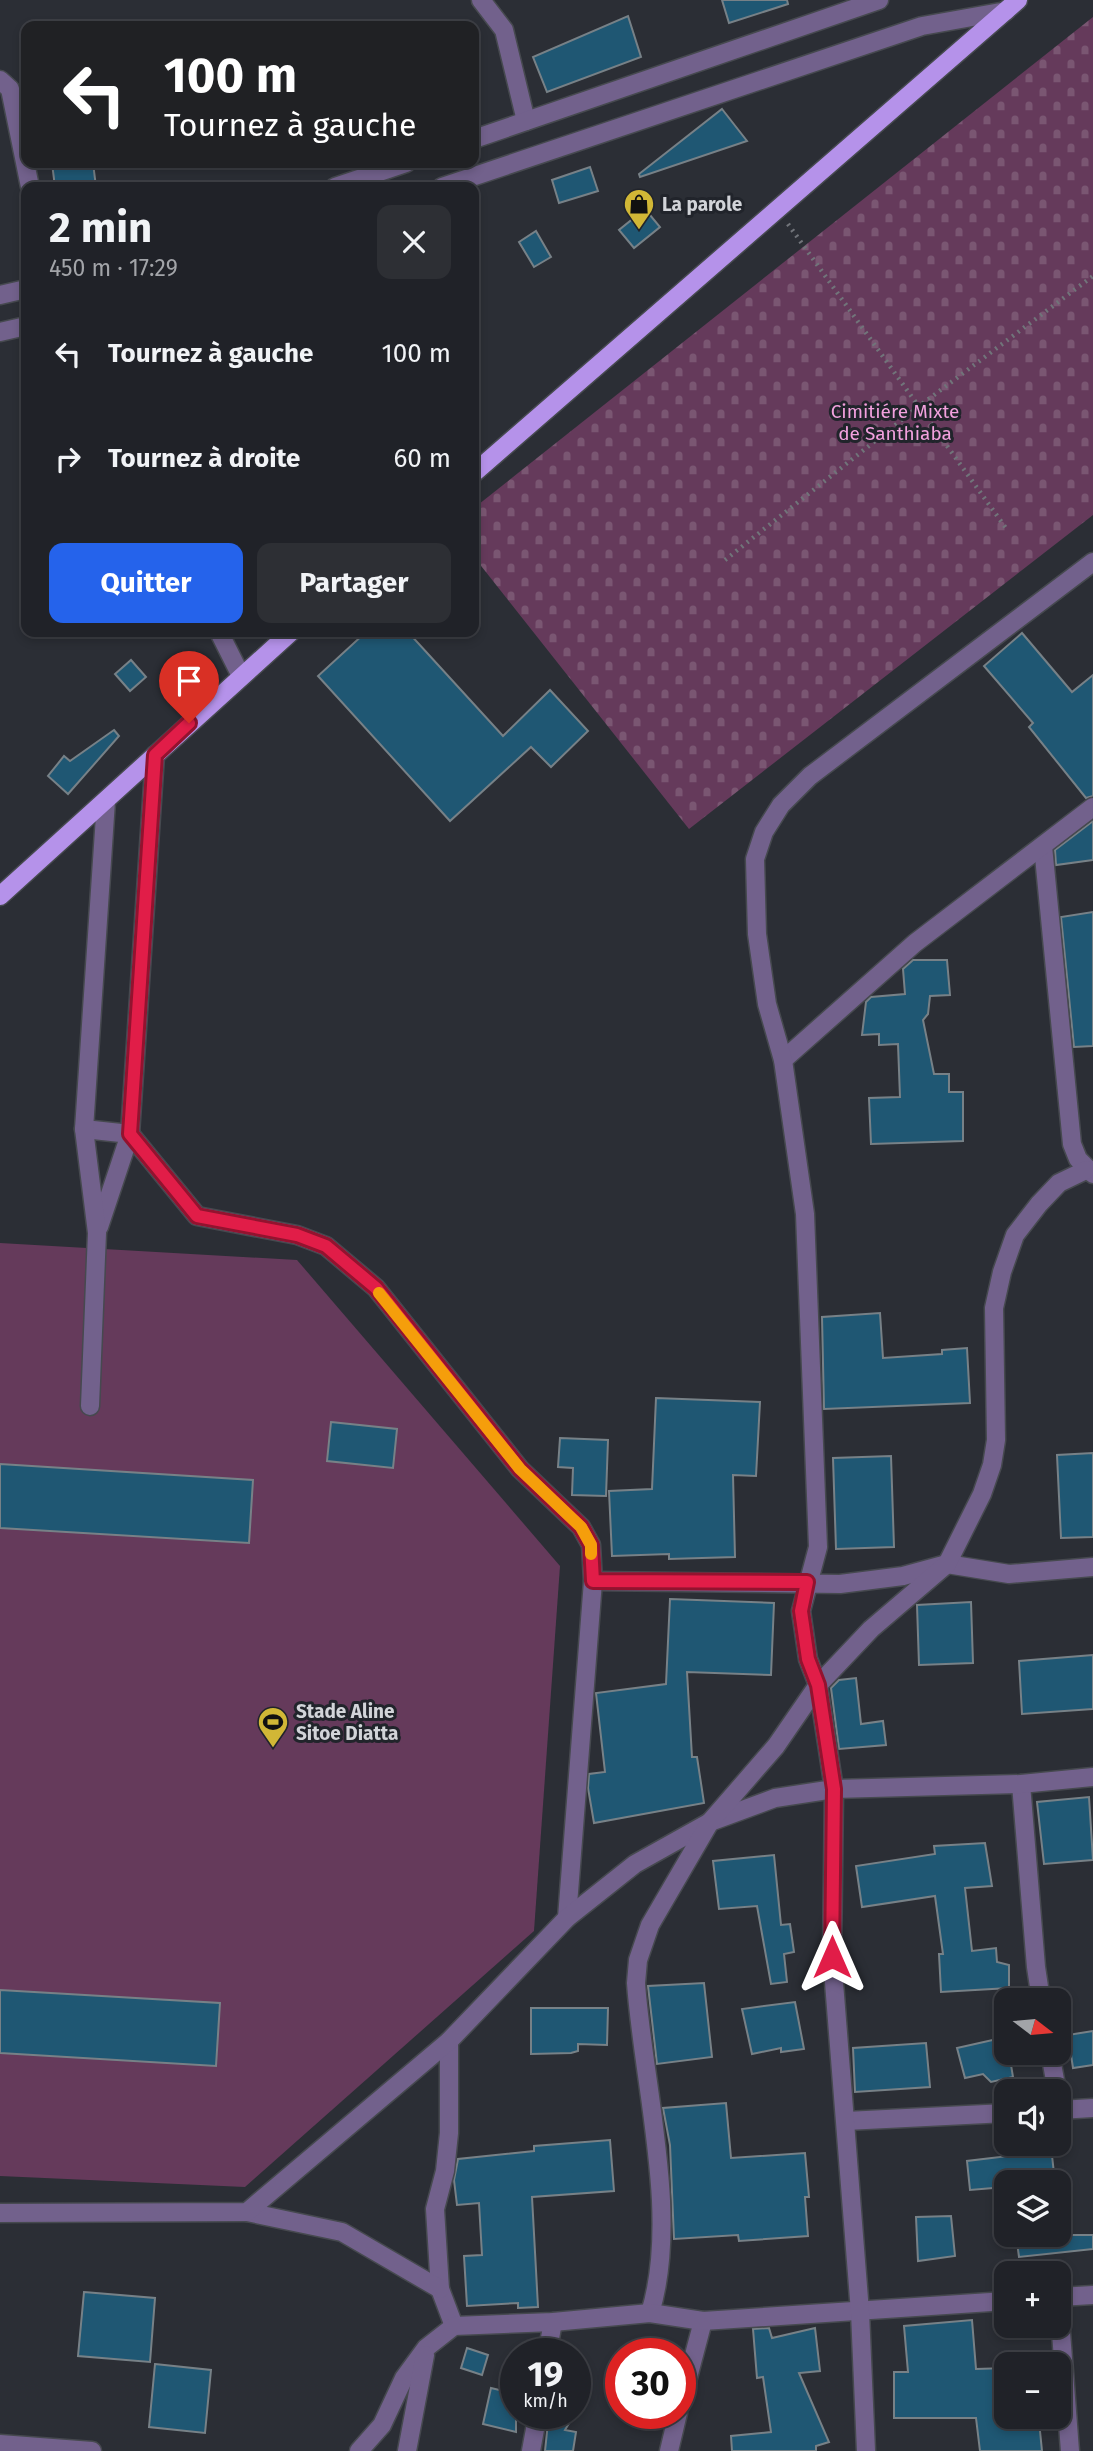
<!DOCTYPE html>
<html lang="fr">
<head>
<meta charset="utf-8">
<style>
  body { margin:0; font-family:"Fira Sans",sans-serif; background:#2d2f34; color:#f1f3f6; height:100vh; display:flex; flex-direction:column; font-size:26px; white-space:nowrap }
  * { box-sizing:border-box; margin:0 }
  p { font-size:23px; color:#a2a4a8 }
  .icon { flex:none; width:38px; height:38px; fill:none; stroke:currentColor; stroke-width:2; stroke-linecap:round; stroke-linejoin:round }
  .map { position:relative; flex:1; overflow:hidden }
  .side { position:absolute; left:21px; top:182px; width:458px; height:455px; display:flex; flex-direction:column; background:#202228; border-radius:14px; box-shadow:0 4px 10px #0003,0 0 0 2px #3d3f45 }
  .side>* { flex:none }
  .guide { position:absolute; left:21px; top:21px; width:458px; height:147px; border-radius:14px; box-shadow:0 4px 10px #0003,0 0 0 2px #3d3f45; background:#202124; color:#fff; overflow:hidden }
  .needle { width:46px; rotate:106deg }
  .fabs { position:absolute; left:994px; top:1988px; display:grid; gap:14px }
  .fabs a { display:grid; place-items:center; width:77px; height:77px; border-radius:14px; background:#202228; box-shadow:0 4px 10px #0003,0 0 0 2px #3d3f45; font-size:35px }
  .speed { position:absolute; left:500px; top:2338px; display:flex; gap:14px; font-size:35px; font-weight:700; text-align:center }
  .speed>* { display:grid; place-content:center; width:91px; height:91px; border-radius:50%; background:#202228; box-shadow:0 4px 10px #0003,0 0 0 2px #3d3f45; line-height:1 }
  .speed small { font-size:18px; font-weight:400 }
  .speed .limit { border:10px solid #d22; background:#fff; color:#111 }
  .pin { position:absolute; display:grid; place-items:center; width:60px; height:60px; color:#fff; margin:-72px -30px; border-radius:50% 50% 50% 0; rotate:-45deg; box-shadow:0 0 7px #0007 }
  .pin .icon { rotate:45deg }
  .me { position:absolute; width:77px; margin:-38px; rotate:0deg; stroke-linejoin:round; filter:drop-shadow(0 0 5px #0008) }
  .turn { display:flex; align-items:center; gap:24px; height:147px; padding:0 28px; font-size:32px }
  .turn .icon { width:91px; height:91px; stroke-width:2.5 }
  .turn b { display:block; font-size:49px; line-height:60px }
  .round { display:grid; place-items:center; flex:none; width:74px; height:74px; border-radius:14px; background:#2d2f34 }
  .head { display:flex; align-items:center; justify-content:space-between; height:119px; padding:0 28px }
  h1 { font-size:42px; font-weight:700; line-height:52px }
  .button { display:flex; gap:14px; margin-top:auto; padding:14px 28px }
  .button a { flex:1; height:80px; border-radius:14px; background:#2563eb; color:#fff; font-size:28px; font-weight:700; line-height:80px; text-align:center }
  .button a+a { background:#2d2f34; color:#f1f3f6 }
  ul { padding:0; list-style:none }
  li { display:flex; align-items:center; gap:21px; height:105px; padding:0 28px }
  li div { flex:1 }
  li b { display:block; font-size:26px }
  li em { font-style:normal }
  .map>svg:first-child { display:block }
  .cemetery { fill:url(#cemetery-stones) }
  .pitch { fill:#653a5b }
  .building { fill:#1f5773; stroke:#778187; stroke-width:2 }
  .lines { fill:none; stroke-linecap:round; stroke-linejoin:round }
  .minor-casing { stroke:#46494f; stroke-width:21 }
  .major-casing { stroke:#46494f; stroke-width:21 }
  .path { stroke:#71747a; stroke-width:4.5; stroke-dasharray:2 5; stroke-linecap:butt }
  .minor { stroke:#72618c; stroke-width:18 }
  .major { stroke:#b592ea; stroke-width:18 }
  .route-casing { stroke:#92132f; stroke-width:18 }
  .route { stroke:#e11d48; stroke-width:12 }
  .slow { stroke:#f59e0b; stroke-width:12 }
  .labels { text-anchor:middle; stroke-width:6; stroke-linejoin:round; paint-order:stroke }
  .poi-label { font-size:19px; font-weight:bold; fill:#d2d4d9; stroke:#21242b; text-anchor:start }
  .park-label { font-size:19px; fill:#f2a1de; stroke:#21242b }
</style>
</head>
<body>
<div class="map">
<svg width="1093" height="2451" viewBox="0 0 1093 2451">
  <defs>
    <pattern id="cemetery-stones" width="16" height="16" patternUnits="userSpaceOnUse" patternTransform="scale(1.75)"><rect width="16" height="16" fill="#653a5b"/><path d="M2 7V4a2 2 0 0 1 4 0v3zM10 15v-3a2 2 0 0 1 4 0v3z" fill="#7a5672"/></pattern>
  </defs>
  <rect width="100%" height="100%" fill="#2b2e35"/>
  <polygon class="cemetery" points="1093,17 1093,515 689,829 474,557 474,508"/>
  <polygon class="pitch" points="0,1243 297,1260 560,1566 534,1931 245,2187 0,2176"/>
  <g class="building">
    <polygon points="722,0 787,0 788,4 729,23"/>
    <polygon points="628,16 641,57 547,92 533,57"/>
    <polygon points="722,109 747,141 640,177 639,174"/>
    <polygon points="52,163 93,163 96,187 55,187"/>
    <polygon points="590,167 598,191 559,203 552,180"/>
    <polygon points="645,209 660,227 634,248 619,230"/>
    <polygon points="536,231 551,257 534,267 519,242"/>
    <polygon points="366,632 408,632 503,736 550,690 588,731 551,767 531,747 450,821 318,676"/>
    <polygon points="1022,633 1072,692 1093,675 1093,796 1086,798 1029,727 1033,723 984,666"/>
    <polygon points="131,660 146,677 130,691 115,674"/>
    <polygon points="114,730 119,736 68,794 48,776 64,756 70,761"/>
    <polygon points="1093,821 1093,860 1056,865 1055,850"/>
    <polygon points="1093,912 1093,1046 1074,1047 1061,917"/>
    <polygon points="913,960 947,960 950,995 930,996 928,1014 923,1020 934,1074 949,1074 949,1092 963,1092 963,1141 871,1144 869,1098 900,1097 898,1044 879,1045 879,1034 862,1035 866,1002 871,997 905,994 903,969"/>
    <polygon points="880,1313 883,1358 942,1354 942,1350 967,1348 970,1403 824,1409 822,1317"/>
    <polygon points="656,1398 760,1402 756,1476 733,1475 735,1557 669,1559 669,1554 612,1556 609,1491 652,1489"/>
    <polygon points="331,1422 397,1429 393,1468 327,1461"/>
    <polygon points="560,1438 608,1440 606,1496 572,1495 573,1468 558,1467"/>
    <polygon points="1093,1453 1093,1537 1061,1538 1057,1455"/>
    <polygon points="891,1456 894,1547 836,1549 833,1458"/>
    <polygon points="0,1464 253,1480 249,1543 0,1528"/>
    <polygon points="670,1599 774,1603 771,1675 687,1672 692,1757 697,1757 704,1803 594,1823 588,1788 589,1774 605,1772 596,1693 666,1684"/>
    <polygon points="971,1602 973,1663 919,1665 917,1605"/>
    <polygon points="1093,1655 1093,1709 1022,1714 1019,1661"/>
    <polygon points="856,1678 861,1724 883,1721 886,1745 839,1749 831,1688 839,1680"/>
    <polygon points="1089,1797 1093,1860 1044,1864 1037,1802"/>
    <polygon points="985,1843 992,1886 965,1888 972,1951 996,1948 997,1962 1009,1965 1009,1988 941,1992 939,1954 943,1954 935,1896 862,1907 856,1866 935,1854 934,1846"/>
    <polygon points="774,1855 781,1925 790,1924 794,1952 784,1954 787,1982 771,1984 757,1906 719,1909 713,1861"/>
    <polygon points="704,1983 712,2057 657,2064 648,1986"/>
    <polygon points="0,1990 220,2003 216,2066 0,2053"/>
    <polygon points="795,2002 804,2049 781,2052 781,2048 752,2054 742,2009"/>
    <polygon points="531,2008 608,2008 607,2045 578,2044 578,2051 571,2053 531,2054"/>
    <polygon points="1093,2031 1093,2065 1073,2068 1068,2035"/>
    <polygon points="1006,2037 1006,2053 1009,2053 1013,2077 991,2082 983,2074 965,2078 957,2048"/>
    <polygon points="926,2043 930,2087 855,2092 853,2048"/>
    <polygon points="726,2103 731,2158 805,2153 809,2197 805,2197 808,2236 739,2241 738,2235 674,2239 670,2145 663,2108"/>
    <polygon points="610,2140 614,2191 532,2197 538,2307 518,2308 518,2303 467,2306 464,2256 482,2255 479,2203 457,2205 454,2180 458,2159 534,2151 534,2146"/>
    <polygon points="1007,2144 1041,2144 1041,2147 1051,2147 1055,2182 1005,2182 1005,2187 970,2190 967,2161 1009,2156"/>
    <polygon points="951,2216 955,2256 918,2261 916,2217"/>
    <polygon points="1016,2235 1093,2235 1093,2249 1019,2257"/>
    <polygon points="84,2292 155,2298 150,2362 78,2356"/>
    <polygon points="972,2320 976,2369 1006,2368 1006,2425 1039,2421 1042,2451 980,2451 976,2418 894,2418 894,2372 908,2372 904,2326"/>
    <polygon points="769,2328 772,2338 815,2328 820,2371 799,2373 829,2442 816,2446 816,2451 732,2451 731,2436 771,2432 763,2377 757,2378 753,2329"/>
    <polygon points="467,2348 488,2355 482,2375 461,2368"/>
    <polygon points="155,2364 211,2370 205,2433 149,2427"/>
    <polygon points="491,2388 516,2394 516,2432 483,2424"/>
    <polygon points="549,2413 575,2413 565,2430 576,2432 573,2451 545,2451"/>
  </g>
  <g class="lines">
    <g class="minor-casing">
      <g id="minor">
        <polyline points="481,0 504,30 526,121"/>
        <polyline points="0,80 10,89 30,187"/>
        <polyline points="474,139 879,0"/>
        <polyline points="335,187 406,163"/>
        <polyline points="442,187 922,26 1006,11"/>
        <polyline points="0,295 26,289"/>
        <polyline points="0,332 26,326"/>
        <polyline points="219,632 241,676"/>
        <polyline points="1043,846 1072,1144 1078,1159 1093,1174"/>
        <polyline points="783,1060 915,943 1093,807"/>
        <polyline points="84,1129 130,1134 197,1216 297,1235 326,1246 376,1288 520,1469 581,1527 591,1545 593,1581 567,1918"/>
        <polyline points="99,1227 130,1134 155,755"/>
        <polyline points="90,1406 97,1233 84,1129 106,801"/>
        <polyline points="593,1581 840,1584 903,1576 947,1564 1009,1574 1093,1567"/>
        <polyline points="1021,1784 1036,1967 1041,2000"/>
        <polyline points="449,2041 449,2133 445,2171 435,2209 440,2289 454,2326"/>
        <polyline points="1050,2053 1057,2091"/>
        <polyline points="1059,2110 1093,2108"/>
        <polyline points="846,2121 1006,2113"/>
        <polyline points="247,2212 342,2232 440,2289"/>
        <polyline points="0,2213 247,2212 449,2041 567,1918 635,1864 710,1822 775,1798 834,1789 1021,1784 1093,1777"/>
        <polyline points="1059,2297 1093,2295"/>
        <polyline points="1059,2306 1070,2451"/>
        <path d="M650,2313C680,2217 643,2084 636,1983L638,1960L650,1925L710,1822L776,1746L818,1685L871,1629L947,1564L982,1494L992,1465L996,1440L994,1308L1002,1272L1015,1235L1039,1204L1059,1183L1086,1170"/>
        <polyline points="547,2354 553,2322"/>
        <polyline points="681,2404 703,2321"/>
        <polyline points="0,2444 92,2451"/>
        <polyline points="359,2451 382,2425 404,2378 426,2348 454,2326 553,2322 650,2313 703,2321 1006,2301"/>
        <polyline points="407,2451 425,2355"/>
        <polyline points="531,2451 538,2413"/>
        <polyline points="669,2451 678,2413"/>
        <polyline points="866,2451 860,2312 832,1957 834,1789 818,1685 808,1659 801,1611 818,1547 805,1214 783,1060 767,1004 757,934 755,859 764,832 781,805 810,776 1093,562"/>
      </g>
    </g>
    <g class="major-casing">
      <g id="major">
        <polyline points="474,473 1018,0"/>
        <polyline points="0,896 291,632"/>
      </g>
    </g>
    <g class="path">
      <polyline points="788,224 1008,531"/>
      <polyline points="725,560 918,407 1093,276"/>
    </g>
    <use href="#minor" class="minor"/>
    <use href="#major" class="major"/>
  </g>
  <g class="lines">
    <g class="route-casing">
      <polyline id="route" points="189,723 155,755 130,1134 197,1216 297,1235 326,1246 376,1288 520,1469 581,1527 591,1545 593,1581 807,1582 801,1611 808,1659 818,1685 834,1789 832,1957"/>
    </g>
    <use href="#route" class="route"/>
    <polyline class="slow" points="379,1293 520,1469 581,1527 591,1545 591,1554"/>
  </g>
  <defs>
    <g id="shop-pin" transform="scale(1.575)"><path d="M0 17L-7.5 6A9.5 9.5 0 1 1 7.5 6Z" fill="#d1b736" stroke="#21242b"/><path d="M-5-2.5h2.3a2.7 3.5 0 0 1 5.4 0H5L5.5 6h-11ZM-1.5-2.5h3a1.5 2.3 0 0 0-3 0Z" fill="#111"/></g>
    <g id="stadium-pin" transform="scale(1.575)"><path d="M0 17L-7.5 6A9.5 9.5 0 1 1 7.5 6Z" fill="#d1b736" stroke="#21242b"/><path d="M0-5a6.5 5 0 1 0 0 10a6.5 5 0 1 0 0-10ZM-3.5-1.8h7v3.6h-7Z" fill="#111"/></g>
  </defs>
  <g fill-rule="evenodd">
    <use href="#shop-pin" x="639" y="204"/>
    <use href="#stadium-pin" x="273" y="1722"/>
  </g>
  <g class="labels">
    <g class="poi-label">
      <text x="662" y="211">La parole</text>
      <text x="296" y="1718">Stade Aline<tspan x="296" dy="22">Sitoe Diatta</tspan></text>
    </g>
    <g class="park-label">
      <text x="895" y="418">Cimitiére Mixte<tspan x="895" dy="22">de Santhiaba</tspan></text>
    </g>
  </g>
</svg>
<div class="fabs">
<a><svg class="needle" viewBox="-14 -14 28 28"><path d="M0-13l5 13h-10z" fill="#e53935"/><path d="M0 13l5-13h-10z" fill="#a2a4a8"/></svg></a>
<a><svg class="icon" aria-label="sound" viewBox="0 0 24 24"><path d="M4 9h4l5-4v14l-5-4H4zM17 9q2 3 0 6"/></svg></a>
<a><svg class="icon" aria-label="layers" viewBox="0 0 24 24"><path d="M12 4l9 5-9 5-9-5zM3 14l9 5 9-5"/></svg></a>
<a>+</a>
<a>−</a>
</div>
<div class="speed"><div>19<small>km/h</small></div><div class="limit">30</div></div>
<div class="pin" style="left:189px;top:723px;background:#d93025"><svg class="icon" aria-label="arrive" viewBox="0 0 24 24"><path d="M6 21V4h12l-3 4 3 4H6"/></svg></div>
<svg class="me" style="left:832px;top:1957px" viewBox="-20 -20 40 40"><path d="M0-17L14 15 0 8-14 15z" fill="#e11d48" stroke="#fff" stroke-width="4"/></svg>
<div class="guide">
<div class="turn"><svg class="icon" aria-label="left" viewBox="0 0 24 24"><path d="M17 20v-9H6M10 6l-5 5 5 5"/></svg><div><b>100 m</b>Tournez à gauche</div></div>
</div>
<section class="side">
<div class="head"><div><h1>2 min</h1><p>450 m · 17:29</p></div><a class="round"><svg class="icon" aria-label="close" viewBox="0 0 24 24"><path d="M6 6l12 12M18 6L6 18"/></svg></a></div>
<ul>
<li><svg class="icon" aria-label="left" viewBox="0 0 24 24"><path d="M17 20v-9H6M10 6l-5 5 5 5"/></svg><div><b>Tournez à gauche</b></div><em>100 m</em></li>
<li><svg class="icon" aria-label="right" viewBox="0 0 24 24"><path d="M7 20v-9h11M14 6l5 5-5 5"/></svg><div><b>Tournez à droite</b></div><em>60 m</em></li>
</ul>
<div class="button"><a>Quitter</a><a>Partager</a></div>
</section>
</div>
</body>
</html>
